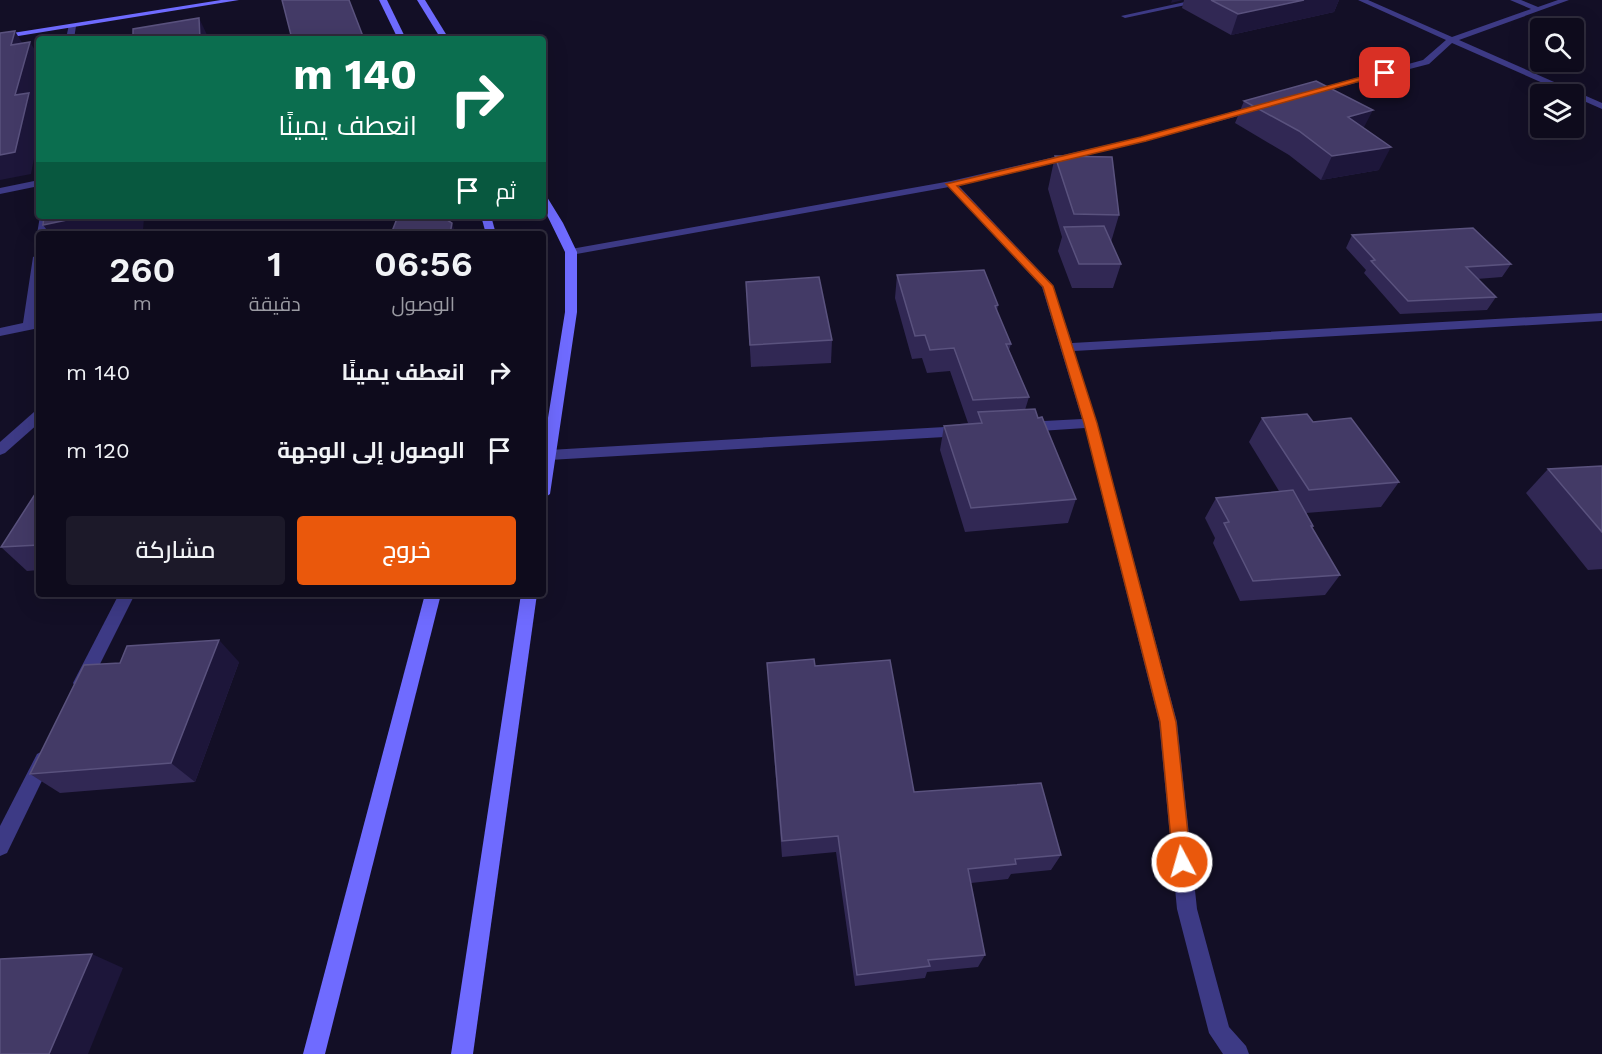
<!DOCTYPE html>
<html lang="ar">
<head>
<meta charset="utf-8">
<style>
  body { margin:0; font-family:"Work Sans",Cairo,sans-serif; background:#1c1929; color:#f1f3f6; direction:rtl; height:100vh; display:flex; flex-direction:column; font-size:22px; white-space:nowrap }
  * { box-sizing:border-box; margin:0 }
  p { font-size:20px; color:#9b9ba3 }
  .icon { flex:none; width:33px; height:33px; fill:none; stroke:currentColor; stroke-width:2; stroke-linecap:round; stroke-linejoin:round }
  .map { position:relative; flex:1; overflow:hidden; direction:ltr }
  .side { position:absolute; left:36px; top:231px; width:510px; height:366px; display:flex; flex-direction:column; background:#0e0b1c; border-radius:6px; box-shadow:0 6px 24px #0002,0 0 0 2px #2e2b3b; direction:rtl }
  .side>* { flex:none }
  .top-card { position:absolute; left:36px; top:36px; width:510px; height:183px; border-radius:6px; box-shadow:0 6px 24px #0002,0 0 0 2px #2e2b3b; direction:rtl; background:#0b6e4f; color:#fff; overflow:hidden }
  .controls { position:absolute; left:1530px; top:18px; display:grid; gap:12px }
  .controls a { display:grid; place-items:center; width:54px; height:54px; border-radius:6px; background:#0e0b1c; box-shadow:0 6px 24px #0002,0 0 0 2px #2e2b3b; font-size:30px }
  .pin { position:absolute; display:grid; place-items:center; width:51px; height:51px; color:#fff; margin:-26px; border-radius:12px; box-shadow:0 3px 9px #0006 }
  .me { position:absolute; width:66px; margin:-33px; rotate:354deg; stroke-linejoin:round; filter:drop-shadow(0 0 4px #0008) }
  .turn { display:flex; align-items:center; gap:21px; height:126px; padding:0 30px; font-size:27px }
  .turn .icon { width:78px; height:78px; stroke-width:2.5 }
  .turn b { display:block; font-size:42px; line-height:51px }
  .then { display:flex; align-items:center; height:57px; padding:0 30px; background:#0003; gap:12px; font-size:22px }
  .eta { display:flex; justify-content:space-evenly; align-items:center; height:102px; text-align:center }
  .eta b { font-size:36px; font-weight:600; line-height:42px }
  .button { display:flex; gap:12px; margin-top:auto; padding:12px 30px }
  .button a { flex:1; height:69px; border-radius:6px; background:#ea580c; color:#fff; font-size:24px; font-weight:600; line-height:69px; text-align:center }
  .button a+a { background:#1c1929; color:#f1f3f6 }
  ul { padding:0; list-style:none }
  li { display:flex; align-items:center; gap:18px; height:78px; padding:0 30px }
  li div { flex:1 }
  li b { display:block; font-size:22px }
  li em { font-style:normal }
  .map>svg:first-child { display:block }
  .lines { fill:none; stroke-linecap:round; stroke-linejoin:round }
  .street { fill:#3d3a85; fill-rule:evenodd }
  .secondary { fill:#6f6bff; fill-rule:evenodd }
  .wall { fill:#312854 }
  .shaded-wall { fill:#1d163a }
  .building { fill:#433a66; stroke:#5a527e; stroke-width:1.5 }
  .route { fill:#ea580c; stroke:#983908; stroke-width:1.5 }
</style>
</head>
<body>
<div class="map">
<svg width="1602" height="1054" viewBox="0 0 1602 1054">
  <rect width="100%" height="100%" fill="#130f26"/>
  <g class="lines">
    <g class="street">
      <polygon points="1194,0 1209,0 1125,18 1121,16"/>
      <polygon points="1358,0 1368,0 1452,37 1531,9 1510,0 1521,0 1538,7 1558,0 1569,0 1459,40 1602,103 1602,109 1452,43 1429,64 1309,95 1309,91 1423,60 1446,40"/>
      <polygon points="69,24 76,26 74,39 66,39"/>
      <polygon points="1257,105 1260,106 1260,110 1146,141 958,185 1052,284 1072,343 1602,313 1602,321 1074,351 1097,423 1177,722 1197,909 1229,1027 1246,1046 1249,1054 1223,1054 1209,1033 1177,909 1159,722 1085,428 1025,432 1018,427 1025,422 1082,419 1042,287 949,187 571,255 565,252 571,249 951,181 1141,137"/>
      <polygon points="39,180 39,186 0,194 0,188"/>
      <polygon points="40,216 50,216 47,234 39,234 39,237 37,234"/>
      <polygon points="434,216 451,216 393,234 376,234"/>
      <polygon points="39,254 39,298 36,321 39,320 39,328 0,336 0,328 23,323 33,257"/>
      <polygon points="39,410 39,423 5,453 0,455 0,442 34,412"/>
      <polygon points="962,426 969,431 962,436 549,460 543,457 544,451 549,450"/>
      <polygon points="119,594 135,594 88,688 82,691 76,688 73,683"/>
      <polygon points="43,751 49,754 52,760 7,853 0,856 0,826 37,754"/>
    </g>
    <g class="secondary">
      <polygon points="221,0 239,0 0,39 0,35"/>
      <polygon points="379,0 387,0 406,39 398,39"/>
      <polygon points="417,0 425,0 449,39 441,39"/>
      <polygon points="543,196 547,197 563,223 577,252 577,312 550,494 543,499 543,449 565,312 565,252 543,207"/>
      <polygon points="481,216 491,216 496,234 486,234"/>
      <polygon points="425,594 441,594 325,1054 303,1054"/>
      <polygon points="521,594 537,594 473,1054 451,1054"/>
    </g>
  </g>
  <g class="wall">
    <polygon points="1184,0 1339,0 1334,12 1231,35 1182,8"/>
    <polygon points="1244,101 1364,128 1379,170 1321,180 1289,155 1235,123"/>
    <polygon points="1055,156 1119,215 1111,242 1121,264 1113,288 1072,288 1058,251 1062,237 1048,189"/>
    <polygon points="1352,235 1511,264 1502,277 1477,279 1496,297 1487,310 1400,314 1364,273 1366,270 1346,248"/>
    <polygon points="897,275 998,305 997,311 1011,344 1009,350 1029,397 1025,410 1076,499 1068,523 965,532 940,450 944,426 968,423 950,371 927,373 922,358 912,359 895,298"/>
    <polygon points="746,282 832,340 831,363 751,367"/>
    <polygon points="1262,418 1313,422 1399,482 1381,507 1306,513 1313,526 1312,528 1340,575 1325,595 1240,601 1213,543 1215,538 1205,518 1216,498 1279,491 1249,442"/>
    <polygon points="1602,466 1602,569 1588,570 1526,493 1548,469"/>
    <polygon points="39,488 39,570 27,571 1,547"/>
    <polygon points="239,662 195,782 60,793 30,774"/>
    <polygon points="767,663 815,666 914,792 1061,855 1051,870 1011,874 1008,879 971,883 985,955 978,967 927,972 925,978 855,986 836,852 782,857"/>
  </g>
  <g class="shaded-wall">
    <polygon points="1172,0 1183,0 1171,3"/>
    <polygon points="1304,0 1339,0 1334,12 1231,35 1238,14"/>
    <polygon points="199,18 209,39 200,39"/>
    <polygon points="15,31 27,51 30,42 39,57 39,79 34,101 39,109 39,133 31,174 0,180 0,155 15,95 11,45"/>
    <polygon points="1373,110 1361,133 1348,117"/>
    <polygon points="1391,147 1379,170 1321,180 1332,156"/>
    <polygon points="86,216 144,216 143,232 131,234 50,234 43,225"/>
    <polygon points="452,223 456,234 450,234"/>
    <polygon points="219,640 239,662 195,782 171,763"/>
    <polygon points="92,954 123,968 88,1054 49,1054"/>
  </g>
  <g class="building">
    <polygon points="282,0 349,0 364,39 292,39"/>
    <polygon points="1211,0 1304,0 1238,14"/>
    <polygon points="199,18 200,39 133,39 133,29"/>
    <polygon points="15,31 11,45 30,42 15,95 29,93 15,152 0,155 0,33"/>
    <polygon points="1316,81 1373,110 1348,117 1391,147 1332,156 1299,131 1244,101"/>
    <polygon points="1055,156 1112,157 1119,215 1074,214"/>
    <polygon points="44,216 86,216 43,225"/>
    <polygon points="398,216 441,216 452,223 450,234 391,234"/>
    <polygon points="1104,226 1121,264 1079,264 1064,227"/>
    <polygon points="1473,228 1511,264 1466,267 1496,297 1408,301 1371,261 1375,260 1352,235"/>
    <polygon points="984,270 998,305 995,306 1011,344 1006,344 1029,397 973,400 954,348 930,350 925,335 915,336 897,275"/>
    <polygon points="819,277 832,340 750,345 746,282"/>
    <polygon points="1035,409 1038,418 1042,417 1076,499 971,508 944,426 982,423 978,412"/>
    <polygon points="1307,414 1313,422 1351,418 1399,482 1309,490 1262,418"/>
    <polygon points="1602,466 1602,532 1548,469"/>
    <polygon points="39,488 39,545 1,547"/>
    <polygon points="1293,490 1313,526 1311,526 1340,575 1253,581 1224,523 1229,522 1216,498"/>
    <polygon points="219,640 171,763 30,774 84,665 120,663 127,646"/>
    <polygon points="814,659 815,666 890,660 914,792 1041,783 1061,855 1015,859 1016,864 968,869 985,955 928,960 930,966 857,975 838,836 782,841 767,663"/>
    <polygon points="92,954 49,1054 0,1054 0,959"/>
  </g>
  <polygon class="route" points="1383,71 1389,73 1146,141 957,186 1053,286 1097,423 1176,722 1191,862 1189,868 1182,871 1176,868 1173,862 1160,722 1084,423 1043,287 946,184 1141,137"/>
</svg>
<div class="controls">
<a><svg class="icon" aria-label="search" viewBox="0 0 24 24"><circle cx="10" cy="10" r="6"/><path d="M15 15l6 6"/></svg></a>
<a><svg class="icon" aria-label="layers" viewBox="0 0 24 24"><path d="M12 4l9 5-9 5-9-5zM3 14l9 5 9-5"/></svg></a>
</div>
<div class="pin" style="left:1385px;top:73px;background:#d93025"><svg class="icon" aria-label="arrive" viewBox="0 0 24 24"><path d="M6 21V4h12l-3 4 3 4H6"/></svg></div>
<svg class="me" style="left:1182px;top:862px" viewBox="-20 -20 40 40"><circle r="17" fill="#ea580c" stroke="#fff" stroke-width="3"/><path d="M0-11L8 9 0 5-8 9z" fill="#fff"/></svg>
<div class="top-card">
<div class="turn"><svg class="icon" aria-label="right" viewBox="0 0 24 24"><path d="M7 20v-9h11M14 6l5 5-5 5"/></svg><div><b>140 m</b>انعطف يمينًا</div></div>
<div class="then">ثم<svg class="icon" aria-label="arrive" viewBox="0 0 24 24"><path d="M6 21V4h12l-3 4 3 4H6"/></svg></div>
</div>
<section class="side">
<div class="eta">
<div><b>06:56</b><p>الوصول</p></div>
<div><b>1</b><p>دقيقة</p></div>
<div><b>260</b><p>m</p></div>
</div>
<ul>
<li><svg class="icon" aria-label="right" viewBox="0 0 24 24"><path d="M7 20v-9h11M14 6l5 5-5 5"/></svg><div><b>انعطف يمينًا</b></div><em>140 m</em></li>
<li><svg class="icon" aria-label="arrive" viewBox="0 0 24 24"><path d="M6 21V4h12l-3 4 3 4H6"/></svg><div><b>الوصول إلى الوجهة</b></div><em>120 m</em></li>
</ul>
<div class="button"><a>خروج</a><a>مشاركة</a></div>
</section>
</div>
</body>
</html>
